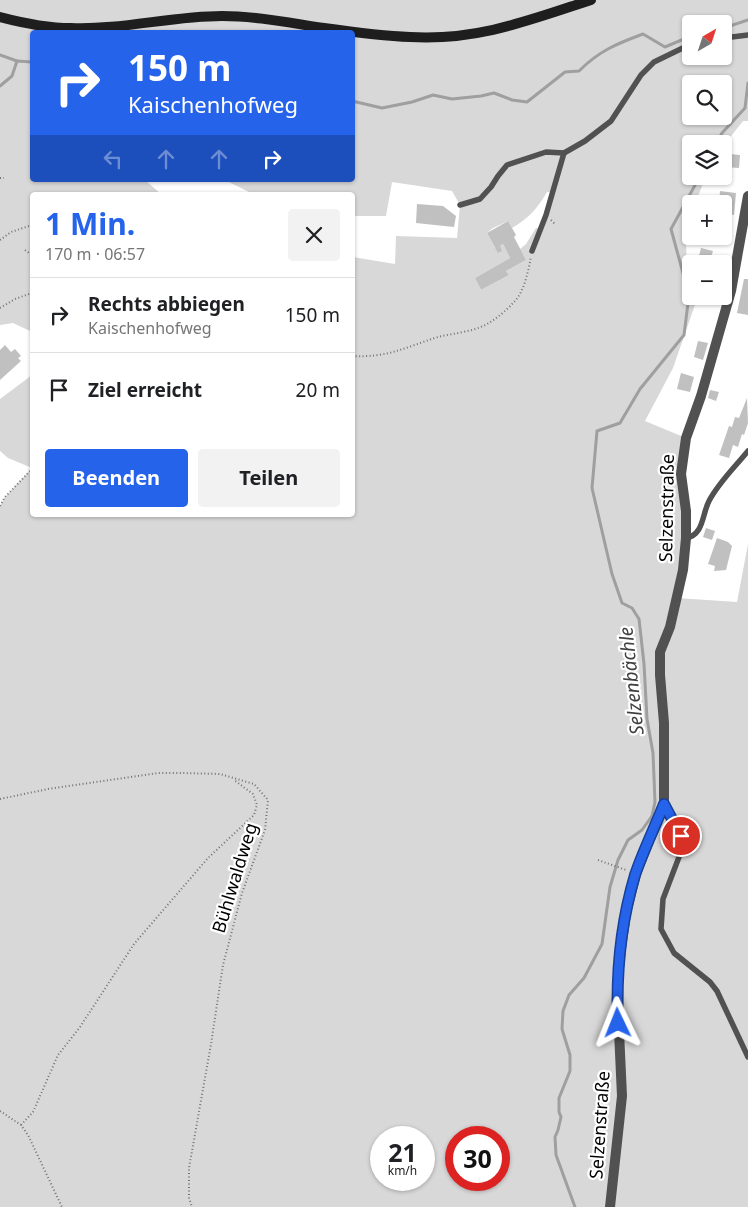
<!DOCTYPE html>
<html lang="de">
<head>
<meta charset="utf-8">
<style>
  body { margin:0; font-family:"Noto Sans",sans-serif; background:#f2f2f2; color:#202124; height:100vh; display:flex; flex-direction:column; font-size:19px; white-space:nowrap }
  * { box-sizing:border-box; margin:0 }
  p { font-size:16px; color:#757577 }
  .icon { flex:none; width:28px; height:28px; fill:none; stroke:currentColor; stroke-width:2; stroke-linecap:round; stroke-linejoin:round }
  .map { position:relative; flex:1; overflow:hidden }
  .details { position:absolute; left:30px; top:192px; width:325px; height:325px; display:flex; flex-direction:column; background:#fff; border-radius:5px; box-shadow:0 1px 4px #0004 }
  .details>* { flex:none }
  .hud { position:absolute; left:30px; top:30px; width:325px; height:152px; border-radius:5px; box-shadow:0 1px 4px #0004; background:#2563eb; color:#fff; overflow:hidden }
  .needle { width:32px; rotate:39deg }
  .fabs { position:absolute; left:682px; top:15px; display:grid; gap:10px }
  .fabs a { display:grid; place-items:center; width:50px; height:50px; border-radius:5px; background:#fff; box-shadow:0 1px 4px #0004; font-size:25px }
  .speed { position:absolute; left:370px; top:1126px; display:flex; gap:10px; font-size:25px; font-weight:700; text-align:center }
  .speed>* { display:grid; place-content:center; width:65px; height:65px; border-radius:50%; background:#fff; box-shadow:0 1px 4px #0004; line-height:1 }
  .speed small { font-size:12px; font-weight:400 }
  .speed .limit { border:8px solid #d22; background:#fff; color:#111 }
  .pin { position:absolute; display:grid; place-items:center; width:42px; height:42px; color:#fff; margin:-21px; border:2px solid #fff; border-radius:50%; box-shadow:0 1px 5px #0007 }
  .me { position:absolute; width:55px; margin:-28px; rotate:358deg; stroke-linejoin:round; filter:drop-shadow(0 0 4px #0008) }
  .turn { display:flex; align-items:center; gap:18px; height:105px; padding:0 15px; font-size:22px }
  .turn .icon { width:65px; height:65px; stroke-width:2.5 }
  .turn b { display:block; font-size:35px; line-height:42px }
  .lanes { display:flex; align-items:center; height:48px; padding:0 15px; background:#0003; justify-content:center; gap:25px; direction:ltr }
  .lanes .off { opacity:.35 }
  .round { display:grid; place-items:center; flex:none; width:52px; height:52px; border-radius:5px; background:#f2f2f2 }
  .summary { display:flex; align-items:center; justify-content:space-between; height:85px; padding:0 15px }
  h1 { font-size:30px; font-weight:700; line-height:38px; color:#2563eb }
  .action { display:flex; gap:10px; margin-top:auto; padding:10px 15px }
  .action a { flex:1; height:58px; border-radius:5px; background:#2563eb; color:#fff; font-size:20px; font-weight:700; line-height:58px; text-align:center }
  .action a+a { background:#f2f2f2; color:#202124 }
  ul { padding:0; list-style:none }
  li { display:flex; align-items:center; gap:15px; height:75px; padding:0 15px; border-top:1px solid #e0e0e0 }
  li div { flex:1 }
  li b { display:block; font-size:19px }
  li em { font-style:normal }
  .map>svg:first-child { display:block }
  .green { fill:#d8d8d8; fill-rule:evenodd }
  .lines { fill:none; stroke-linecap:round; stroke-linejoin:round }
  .stream { stroke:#9f9f9f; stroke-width:3 }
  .building { fill:#c0c0c0 }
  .path { stroke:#737373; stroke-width:2; stroke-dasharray:1 2.5; stroke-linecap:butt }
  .service { stroke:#515151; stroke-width:5.5 }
  .minor { stroke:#515151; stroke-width:10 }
  .secondary { stroke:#1e1e1e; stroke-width:10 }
  .route-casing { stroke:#184099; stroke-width:12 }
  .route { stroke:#2563eb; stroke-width:9 }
  .labels { text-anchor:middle; stroke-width:4.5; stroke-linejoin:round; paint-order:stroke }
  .street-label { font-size:18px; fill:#000; stroke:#fff }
  .water-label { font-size:19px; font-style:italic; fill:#404040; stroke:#fff }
</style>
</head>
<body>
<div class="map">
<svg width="748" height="1207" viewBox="0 0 748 1207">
  <rect width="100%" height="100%" fill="#fff"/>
  <path class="green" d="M0,0H748V121H743L724,145V144H691V176H706L695,204H691V211L684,229L686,239L687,276L691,283V296H698L673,368L645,421L686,438V511L677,598L737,602L748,544V1207H0V506L5,497L32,468L8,458L0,451V399L32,375V515H352L353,257L395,264L396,236L457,238L460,205L452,191L392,182L386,216H353L352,195H255L225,180H352V32H32V180H145L162,195H32V339L30,331L13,323L0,325ZM691,24H724V56H691ZM691,84H724V116H691ZM547,192H553L541,229L536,228L526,244L520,249L526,260L506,271L509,275L481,290L475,278L510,258L503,244L495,248L487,233L493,228L508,221L512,228C528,219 538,208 547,192ZM381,1138H424V1180H381ZM456,1138H499V1180H456Z"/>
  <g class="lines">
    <g class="stream">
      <polyline points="724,28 748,20"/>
      <polyline points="0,55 17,61"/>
      <polyline points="0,86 12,76 17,61 32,62"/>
      <path d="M352,101L382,108L412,102L433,95L452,99L481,96L494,93L512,100L527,102L565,72L579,71C599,51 616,44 643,34L665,47L691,36"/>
      <polyline points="716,144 722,133 745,108 748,83"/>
      <polyline points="575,1207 556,1155 555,1137 558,1130 561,1117 559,1112 559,1098 570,1071 570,1055 562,1029 563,1011 569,995 584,978 602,944 610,887 618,860 628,840 642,830 652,816 655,802 653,753 647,719 644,664 639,619 632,608 622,603 612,574 592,488 597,431 620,423 640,389 684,335 689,295 671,229 700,176"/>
    </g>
  </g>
  <g class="building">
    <polygon points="730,154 740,155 739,168 724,167 724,158 730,159"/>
    <polygon points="720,191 736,193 734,215 726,214 726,211 724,211 724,204 719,204"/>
    <polygon points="417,204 443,206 456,216 454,227 416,223"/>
    <polygon points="508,221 516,235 514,237 526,260 506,271 509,275 481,290 475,278 510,258 503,244 500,246 502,251 498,253 487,233"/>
    <polygon points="701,248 713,251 709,264 697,264"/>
    <polygon points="744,279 748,279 748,315 737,313"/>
    <polygon points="698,341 708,343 703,360 694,357"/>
    <polygon points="5,345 11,352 15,349 21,356 18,358 21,361 0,380 0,350"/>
    <polygon points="681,373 694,377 690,392 677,389"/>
    <polygon points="710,390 719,392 716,401 708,398"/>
    <polygon points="747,398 748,423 744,435 742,434 738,447 733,445 729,458 719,455 729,426 732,427 735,417 739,418"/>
    <polygon points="706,528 715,531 712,540 703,537"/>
    <polygon points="717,538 728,542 732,546 726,570 714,571 715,566 708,564"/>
  </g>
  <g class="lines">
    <g class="path">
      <polyline points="0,178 4,178"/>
      <polyline points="551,220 556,225"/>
      <polyline points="0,240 11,232 32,225"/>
      <polyline points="25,250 32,255"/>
      <polyline points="0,308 15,299 32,293"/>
      <path d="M352,356C388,358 406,347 438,337C454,333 474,332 489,323C497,318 507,310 513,303C524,293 528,272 531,257"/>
      <polyline points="0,506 5,497 32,469"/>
      <polyline points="0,799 48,789 158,773 181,773 220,774 254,784 268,800 265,830 242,893 223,965 211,1044 189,1168 189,1198 192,1207"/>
      <polyline points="598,860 626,870"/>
      <polyline points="0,1111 21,1125 28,1135 62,1207"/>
      <polyline points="21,1125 33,1112 58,1055 80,1027 134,944 208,858 254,815 257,805 253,794 234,780"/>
    </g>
    <g class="service">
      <polyline points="724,38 748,35"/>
      <polyline points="460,205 480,199 491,187 498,176 507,165 546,152 564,153"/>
      <polyline points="532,251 546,215 564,153 585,141 611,121 641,75 654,62 691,44"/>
      <path d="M686,538C704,535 702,514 709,501C719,482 735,467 748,451"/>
      <polyline points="664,804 681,836 679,857 663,899 661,929 674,953 710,982 717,991 748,1057"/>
    </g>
    <polyline class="minor" points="610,1207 622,1096 617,988 621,948 626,913 636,874 664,804 664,723 660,675 660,652 670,627 683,570 686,538 686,511 681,474 686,438 701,396 731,291 748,196"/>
    <path class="secondary" d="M0,17C23,23 47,28 71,28C121,30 172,16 222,16C257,16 290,23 324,28C352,32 381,36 410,37C477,41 530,20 591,0"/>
  </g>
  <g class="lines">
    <g class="route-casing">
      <path id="route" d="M618,1023C616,974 621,922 635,875C643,851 655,827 664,804L681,836"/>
    </g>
    <use href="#route" class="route"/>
  </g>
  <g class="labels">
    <g class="street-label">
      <text transform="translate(667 508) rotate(-89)" y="6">Selzenstraße</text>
      <text transform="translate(235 878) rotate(-73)" y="6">Bühlwaldweg</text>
      <text transform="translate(600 1125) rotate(-86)" y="6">Selzenstraße</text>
    </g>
    <g class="water-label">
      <text transform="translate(631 681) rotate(-96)" y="7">Selzenbächle</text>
    </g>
  </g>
</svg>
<div class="fabs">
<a><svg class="needle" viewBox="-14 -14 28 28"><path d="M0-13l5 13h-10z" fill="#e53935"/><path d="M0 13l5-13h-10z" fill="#757577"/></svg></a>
<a><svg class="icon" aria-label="search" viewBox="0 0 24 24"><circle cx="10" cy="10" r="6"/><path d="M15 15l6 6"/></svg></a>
<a><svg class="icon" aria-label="layers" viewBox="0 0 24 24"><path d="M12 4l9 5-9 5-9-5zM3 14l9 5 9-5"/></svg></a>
<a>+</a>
<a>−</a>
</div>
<div class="speed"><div>21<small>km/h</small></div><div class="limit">30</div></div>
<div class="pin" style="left:681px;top:836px;background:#d93025"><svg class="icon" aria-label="arrive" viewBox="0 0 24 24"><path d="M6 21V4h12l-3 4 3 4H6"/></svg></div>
<svg class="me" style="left:618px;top:1023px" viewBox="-20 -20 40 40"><path d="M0-17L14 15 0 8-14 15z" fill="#2563eb" stroke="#fff" stroke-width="4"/></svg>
<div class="hud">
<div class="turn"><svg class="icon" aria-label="right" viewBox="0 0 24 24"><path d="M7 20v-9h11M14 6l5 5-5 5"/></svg><div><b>150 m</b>Kaischenhofweg</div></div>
<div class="lanes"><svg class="icon off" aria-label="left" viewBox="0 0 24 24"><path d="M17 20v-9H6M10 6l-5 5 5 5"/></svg><svg class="icon off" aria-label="ahead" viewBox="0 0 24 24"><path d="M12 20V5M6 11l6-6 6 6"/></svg><svg class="icon off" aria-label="ahead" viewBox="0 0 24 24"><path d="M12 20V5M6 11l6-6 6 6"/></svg><svg class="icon" aria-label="right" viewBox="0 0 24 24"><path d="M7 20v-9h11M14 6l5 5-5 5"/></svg></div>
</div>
<section class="details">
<div class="summary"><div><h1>1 Min.</h1><p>170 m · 06:57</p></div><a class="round"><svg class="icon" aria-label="close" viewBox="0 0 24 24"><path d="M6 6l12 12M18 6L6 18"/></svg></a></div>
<ul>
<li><svg class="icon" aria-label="right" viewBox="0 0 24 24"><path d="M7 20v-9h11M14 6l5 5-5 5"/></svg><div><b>Rechts abbiegen</b><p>Kaischenhofweg</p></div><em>150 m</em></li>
<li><svg class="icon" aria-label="arrive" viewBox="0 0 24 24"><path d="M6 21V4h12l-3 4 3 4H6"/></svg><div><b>Ziel erreicht</b></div><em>20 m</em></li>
</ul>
<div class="action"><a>Beenden</a><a>Teilen</a></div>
</section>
</div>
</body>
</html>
